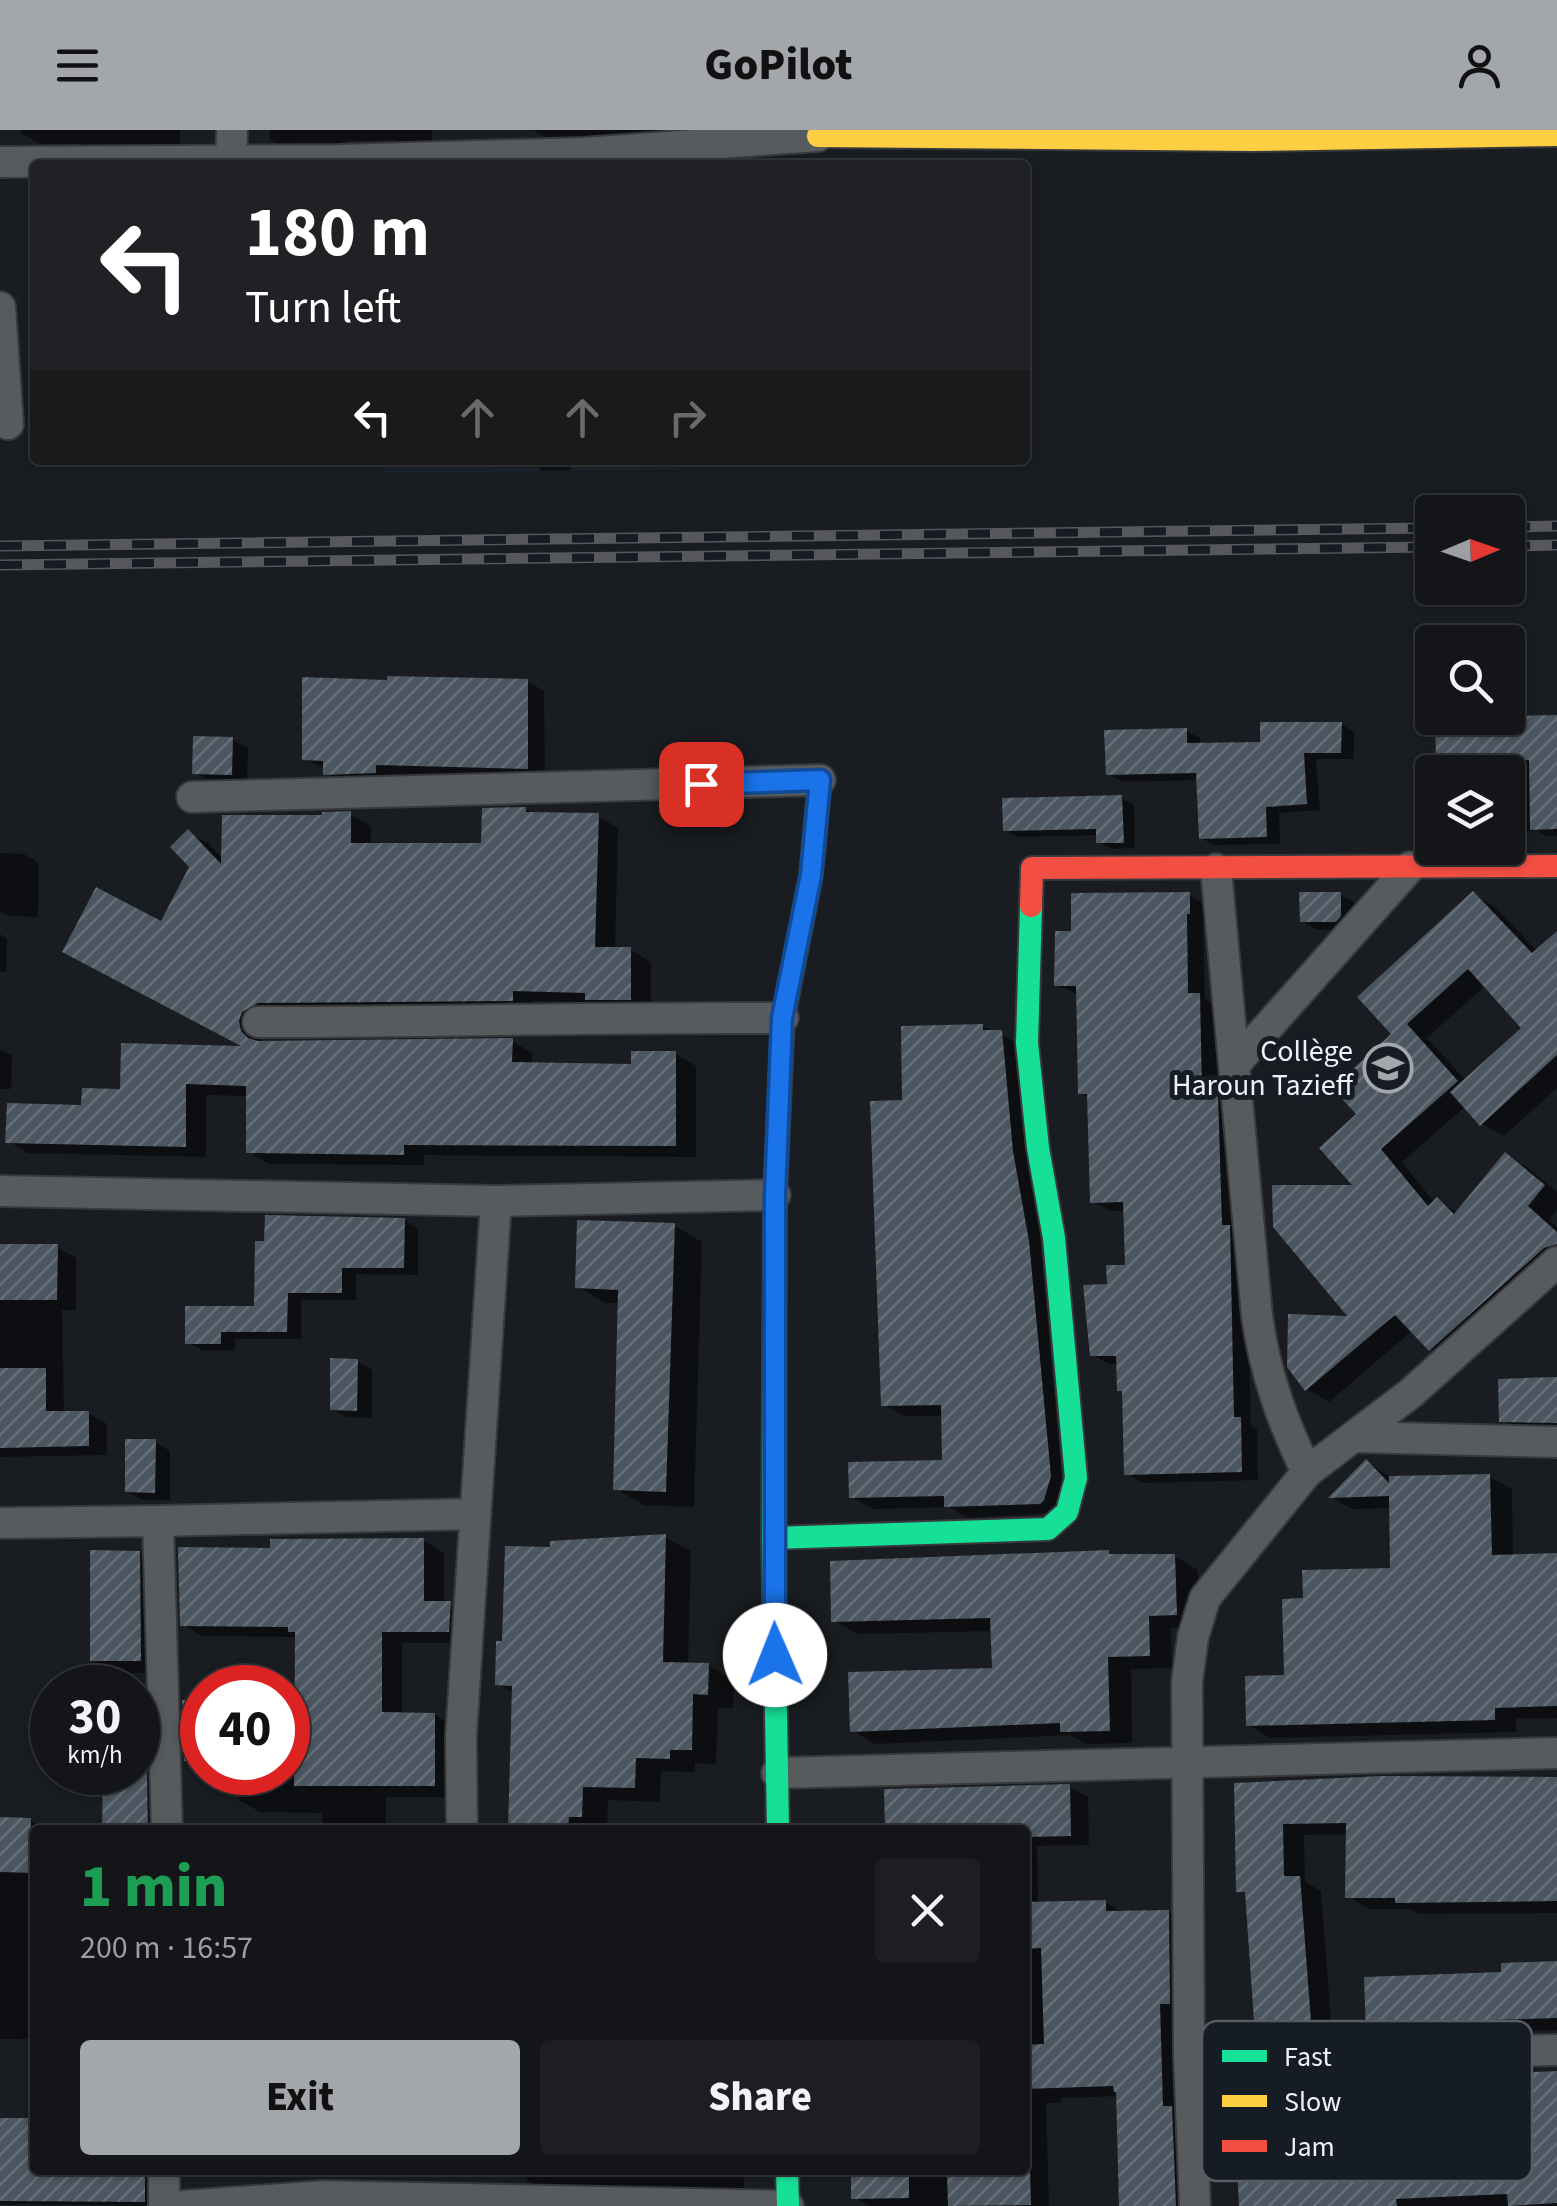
<!DOCTYPE html>
<html lang="en">
<head>
<meta charset="utf-8">
<style>
  body { margin:0; font-family:"Source Sans 3",sans-serif; background:#1c1e21; color:#f1f3f6; height:100vh; display:flex; flex-direction:column; font-size:38px; white-space:nowrap }
  * { box-sizing:border-box; margin:0 }
  p { font-size:32px; color:#9d9fa2 }
  .icon { flex:none; width:55px; height:55px; fill:none; stroke:currentColor; stroke-width:2; stroke-linecap:round; stroke-linejoin:round }
  .map { position:relative; flex:1; overflow:hidden }
  .sheet { position:absolute; left:30px; top:1695px; width:1000px; height:350px; display:flex; flex-direction:column; background:#131518; border-radius:10px; box-shadow:0 2px 8px #0004,0 0 0 2px #323437 }
  .sheet>* { flex:none }
  .hud { position:absolute; left:30px; top:30px; width:1000px; height:305px; border-radius:10px; box-shadow:0 2px 8px #0004,0 0 0 2px #323437; background:#202124; color:#fff; overflow:hidden }
  .needle { width:65px; rotate:88deg }
  .tools { position:absolute; left:1415px; top:365px; display:grid; gap:20px }
  .tools a { display:grid; place-items:center; width:110px; height:110px; border-radius:10px; background:#131518; box-shadow:0 2px 8px #0004,0 0 0 2px #323437; font-size:50px }
  .speed { position:absolute; left:30px; top:1535px; display:flex; gap:20px; font-size:50px; font-weight:700; text-align:center }
  .speed>* { display:grid; place-content:center; width:130px; height:130px; border-radius:50%; background:#131518; box-shadow:0 2px 8px #0004,0 0 0 2px #323437; line-height:1 }
  .speed small { font-size:25px; font-weight:400 }
  .speed .limit { border:15px solid #d22; background:#fff; color:#111 }
  .pin { position:absolute; display:grid; place-items:center; width:85px; height:85px; color:#fff; margin:-42px; border-radius:20px; box-shadow:0 5px 15px #0006 }
  .me { position:absolute; width:110px; margin:-55px; rotate:359deg; stroke-linejoin:round; filter:drop-shadow(0 0 8px #0008) }
  .turn { display:flex; align-items:center; gap:35px; height:210px; padding:0 50px; font-size:45px }
  .turn .icon { width:130px; height:130px; stroke-width:2.5 }
  .turn b { display:block; font-size:70px; line-height:85px }
  .lanes { display:flex; align-items:center; height:95px; padding:0 50px; background:#0003; justify-content:center; gap:50px; direction:ltr }
  .lanes .off { opacity:.35 }
  .round { display:grid; place-items:center; flex:none; width:105px; height:105px; border-radius:10px; background:#1c1e21 }
  .headline { display:flex; align-items:center; justify-content:space-between; height:170px; padding:0 50px }
  h1 { font-size:60px; font-weight:800; line-height:75px; color:#1e9e55 }
  .cta { display:flex; gap:20px; margin-top:auto; padding:20px 50px }
  .cta a { flex:1; height:115px; border-radius:10px; background:#a3a7ac; color:#111; font-size:40px; font-weight:800; line-height:115px; text-align:center }
  .cta a+a { background:#1c1e21; color:#f1f3f6 }
  header { display:flex; justify-content:space-between; align-items:center; height:130px; padding:0 50px; background:#a3a7ac; color:#111; font-size:45px; font-weight:800 }
  .map>svg:first-child { display:block }
  .built { fill:#1a232e }
  .shadow { fill:#0007; fill-rule:evenodd }
  .building { fill:url(#building-hatch) }
  .lines { fill:none; stroke-linecap:round; stroke-linejoin:round }
  .street-casing { stroke:#37393c; stroke-width:34 }
  .fast-casing { stroke:#37393c; stroke-width:26 }
  .slow-casing { stroke:#37393c; stroke-width:26 }
  .jam-casing { stroke:#37393c; stroke-width:26 }
  .street { stroke:#585b5e; stroke-width:30 }
  .fast { stroke:#16e098; stroke-width:22 }
  .slow { stroke:#ffcf43; stroke-width:22 }
  .jam { stroke:#f24e42; stroke-width:22 }
  .rail-casing { stroke:#56585c; stroke-width:11 }
  .rail { stroke:#161c23; stroke-width:8; stroke-dasharray:22; stroke-linecap:butt }
  .route-casing { stroke:#114b97; stroke-width:25 }
  .route { stroke:#1a73e8; stroke-width:18 }
  .labels { text-anchor:middle; stroke-width:10; stroke-linejoin:round; paint-order:stroke }
  .poi-label { font-size:30px; fill:#eef2f7; stroke:#161c23; text-anchor:end }
  .key { fill:#161c23; stroke:#575c63; stroke-width:2.5 }
  .key-label { font-size:28px; fill:#eef2f7 }
</style>
</head>
<body>
<header><svg class="icon" aria-label="menu" viewBox="0 0 24 24"><path d="M4 6h16M4 12h16M4 18h16"/></svg>GoPilot<svg class="icon" aria-label="person" viewBox="0 0 24 24"><circle cx="12" cy="8" r="4"/><path d="M4 21q1-7 8-7t8 7"/></svg></header>
<div class="map">
<svg width="1557" height="2076" viewBox="0 0 1557 2076">
  <defs>
    <pattern id="building-hatch" width="6" height="6" patternUnits="userSpaceOnUse" patternTransform="scale(2.5)"><rect width="6" height="6" fill="#4c5661"/><path d="M-1 1l2-2M0 6l6-6M5 7l2-2" fill="none" stroke="#666f78"/></pattern>
  </defs>
  <rect width="100%" height="100%" fill="#191c20"/>
  <polygon class="built" points="385,330 678,330 678,340 385,343"/>
  <g class="shadow">
    <polygon points="21,0 180,0 180,22 94,23 79,14 40,14 21,3"/>
    <polygon points="270,0 432,0 432,16 404,17 393,10 346,11 346,21 289,21 270,10"/>
    <polygon points="533,0 677,0 677,6 545,7"/>
    <polygon points="307,330 393,330 393,336 356,336 346,330"/>
    <polygon points="527,330 571,330 571,340 542,341"/>
    <polygon points="527,551 544,561 545,648 393,644 393,652 343,653 326,643 326,639 304,629"/>
    <polygon points="1437,589 1557,589 1557,706 1546,706 1538,701 1508,702 1508,642 1438,642"/>
    <polygon points="1341,594 1354,602 1354,629 1316,629 1320,680 1279,683 1280,714 1214,715 1201,708 1199,650 1122,652 1108,644 1186,601 1200,608 1200,616 1262,614"/>
    <polygon points="233,610 248,618 247,652 210,651 195,642"/>
    <polygon points="1428,661 1432,661 1432,697 1429,695"/>
    <polygon points="1121,668 1134,675 1135,718 1111,719 1098,711 1098,705 1018,707 1005,700"/>
    <polygon points="525,679 534,684 598,686 618,698 615,820 631,820 651,832 651,880 608,881 595,873 533,871 533,881 259,906 263,913 512,911 532,923 532,935 633,936 676,924 696,936 696,1027 424,1025 424,1035 269,1034 248,1022 249,966 206,965 206,1027 28,1023 8,1011 123,962 249,919 162,794 192,737 189,703 209,714 224,730 325,688 350,684 371,696 371,715 484,715"/>
    <polygon points="0,723 24,724 39,733 38,787 9,786 0,781"/>
    <polygon points="1340,764 1355,773 1356,795 1352,799 1317,800 1302,791"/>
    <path d="M1473,764L1495,777L1538,822L1557,804V958L1504,1006L1482,994L1466,976L1402,1032L1435,1073L1438,1071L1459,1083L1506,1026L1528,1038L1557,1062V1080L1549,1090L1557,1097V1139L1453,1232L1431,1219L1413,1200L1329,1272L1307,1259L1353,1188L1360,984L1394,904ZM1486,855L1524,898L1466,951L1427,908Z"/>
    <polygon points="1189,765 1206,775 1206,793 1203,793 1205,869 1216,875 1218,967 1234,976 1246,1107 1251,1296 1257,1299 1258,1350 1143,1353 1126,1343 1125,1263 1119,1260 1119,1234 1109,1234 1092,1225 1109,1157 1128,1138 1126,1081 1110,1081 1093,1071 1090,968 1081,963 1079,865 1056,855 1074,803"/>
    <polygon points="0,804 7,809 6,842 0,842"/>
    <polygon points="982,896 1023,915 1065,1382 968,1388 949,1377 873,1379 852,1367 945,1332 944,1286 904,1286 883,1274 904,973"/>
    <polygon points="0,919 12,926 11,959 0,959"/>
    <polygon points="404,1090 418,1099 418,1145 356,1144 356,1170 301,1170 301,1209 235,1209 235,1221 202,1220 187,1212 257,1179"/>
    <polygon points="675,1096 702,1112 694,1377 644,1375 616,1359 621,1173 605,1173 577,1156"/>
    <polygon points="0,1116 57,1117 76,1128 76,1180 62,1180 64,1283 88,1283 107,1294 107,1325 0,1327"/>
    <polygon points="357,1231 372,1240 372,1288 347,1287 332,1279"/>
    <polygon points="1557,1250 1557,1305 1524,1303 1502,1290"/>
    <polygon points="155,1312 170,1321 170,1370 142,1370 127,1361"/>
    <polygon points="1367,1332 1391,1348 1490,1347 1512,1359 1513,1427 1557,1425 1557,1588 1516,1589 1516,1602 1270,1608 1249,1595 1286,1548 1305,1471 1393,1440 1392,1378 1352,1379 1332,1367"/>
    <polygon points="665,1407 691,1421 688,1535 709,1536 734,1550 733,1578 718,1578 716,1634 695,1633 695,1642 661,1641 660,1672 608,1670 607,1700 511,1700 515,1563 498,1554 505,1513 553,1420"/>
    <polygon points="423,1410 444,1423 444,1473 471,1485 469,1513 402,1513 402,1585 435,1585 456,1597 455,1667 386,1667 386,1700 323,1700 322,1683 260,1682 239,1670 239,1642 288,1642 288,1580 297,1580 297,1507 203,1506 182,1494 273,1421"/>
    <polygon points="139,1423 162,1436 163,1543 115,1543 92,1530"/>
    <polygon points="1108,1423 1116,1427 1175,1426 1198,1440 1200,1497 1171,1498 1172,1538 1131,1539 1132,1613 1086,1614 1070,1605 875,1614 852,1600 994,1540 993,1501 857,1504 834,1490"/>
    <polygon points="185,1572 202,1573 202,1639 186,1629"/>
    <polygon points="138,1625 145,1625 168,1638 170,1700 105,1700 138,1642"/>
    <polygon points="1557,1650 1557,1783 1419,1784 1410,1779 1369,1779 1348,1766 1348,1704 1304,1705 1305,1752 1321,1761 1333,1916 1279,1917 1258,1905 1248,1765 1239,1760 1236,1655"/>
    <polygon points="1070,1657 1088,1667 1089,1715 1037,1716 1038,1774 1105,1772 1124,1783 1169,1783 1187,1794 1193,2076 1122,2076 1119,1966 1061,1968 1061,1973 1046,1973 1049,2076 869,2076 854,2067 853,2040 1025,2040 1025,1700 888,1700"/>
    <polygon points="0,1690 30,1690 45,1699 35,1700 35,1750 29,1750 28,1825 35,1829 35,2040 174,2040 167,2076 0,2074 0,1990 29,1990 30,1909 0,1909"/>
    <polygon points="1557,1834 1557,1900 1513,1901 1513,1914 1390,1916 1368,1903 1504,1845"/>
    <polygon points="1493,1942 1500,1946 1557,1943 1557,2076 1242,2076 1314,1945 1324,1951"/>
    <polygon points="351,2040 390,2040 390,2046 361,2045"/>
    <polygon points="526,2040 744,2040 744,2067 552,2065 526,2050"/>
  </g>
  <g class="building">
    <polygon points="387,546 528,549 528,639 376,635 376,643 323,645 323,631 302,630 302,547 387,550"/>
    <polygon points="1557,585 1557,699 1530,700 1529,630 1436,632 1435,588"/>
    <polygon points="1260,592 1342,592 1341,623 1304,623 1307,674 1266,677 1267,707 1199,709 1196,643 1106,645 1104,600 1187,598 1187,613 1260,612"/>
    <polygon points="193,606 233,607 232,645 192,644"/>
    <polygon points="1122,665 1124,713 1096,713 1096,699 1003,701 1002,668"/>
    <polygon points="526,677 526,682 599,683 595,817 631,817 631,870 585,870 585,863 513,861 513,871 258,873 242,882 239,891 241,901 248,908 258,911 513,908 512,932 631,934 631,921 676,921 676,1016 404,1015 404,1025 246,1023 246,956 186,954 186,1017 5,1013 7,973 81,975 82,958 120,959 121,913 241,916 62,822 96,757 161,791 189,737 170,717 188,699 221,734 222,685 322,685 322,682 351,681 351,713 481,713 482,678"/>
    <polygon points="1473,761 1532,823 1557,801 1557,925 1480,996 1450,962 1521,898 1468,839 1407,894 1458,951 1381,1019 1428,1076 1437,1067 1454,1084 1505,1022 1545,1055 1528,1076 1557,1102 1557,1114 1544,1118 1429,1221 1395,1185 1305,1261 1287,1237 1288,1184 1347,1186 1273,1097 1272,1055 1352,1055 1319,1018 1356,984 1332,958 1391,904 1357,867"/>
    <polygon points="1190,762 1190,784 1187,784 1188,863 1200,863 1202,964 1218,964 1222,1095 1230,1095 1234,1287 1241,1287 1242,1342 1124,1345 1122,1261 1117,1261 1116,1226 1090,1226 1083,1155 1107,1154 1106,1135 1125,1135 1123,1072 1090,1073 1087,964 1078,964 1076,856 1054,856 1055,801 1071,801 1071,763"/>
    <polygon points="1299,762 1341,762 1341,786 1336,792 1300,792"/>
    <polygon points="983,894 983,900 1002,900 1013,1021 1029,1111 1051,1346 1044,1370 1040,1374 944,1377 944,1366 849,1368 848,1332 942,1330 941,1275 881,1276 870,971 902,970 901,896"/>
    <polygon points="265,1085 405,1088 404,1138 342,1138 342,1163 288,1163 287,1202 221,1202 221,1214 185,1214 185,1176 254,1176 255,1111 264,1111"/>
    <polygon points="577,1090 675,1093 666,1362 613,1360 618,1160 575,1158"/>
    <polygon points="0,1114 58,1114 57,1170 0,1170"/>
    <polygon points="330,1228 358,1229 357,1281 330,1280"/>
    <polygon points="0,1238 46,1238 46,1281 89,1281 89,1316 0,1318"/>
    <polygon points="1557,1247 1557,1293 1499,1292 1498,1249"/>
    <polygon points="125,1309 156,1309 155,1363 125,1362"/>
    <polygon points="1366,1329 1389,1353 1389,1346 1490,1344 1492,1425 1557,1423 1557,1576 1495,1578 1495,1590 1246,1596 1245,1546 1284,1545 1282,1469 1303,1468 1302,1440 1390,1438 1389,1366 1328,1368"/>
    <polygon points="666,1404 663,1532 709,1533 708,1565 693,1564 692,1620 670,1620 670,1629 636,1628 635,1658 583,1657 582,1687 569,1687 568,1700 508,1700 512,1556 495,1555 496,1511 502,1511 505,1416 550,1417 550,1411"/>
    <polygon points="424,1408 424,1471 451,1471 449,1502 382,1502 382,1582 435,1583 435,1656 294,1656 295,1502 288,1502 288,1497 180,1496 178,1417 270,1418 270,1409"/>
    <polygon points="90,1420 140,1421 141,1531 90,1531"/>
    <polygon points="1109,1420 1109,1424 1175,1424 1177,1485 1149,1486 1150,1526 1108,1527 1110,1601 1060,1602 1060,1593 850,1602 848,1542 992,1538 990,1488 831,1492 830,1431"/>
    <polygon points="182,1570 202,1570 202,1631 184,1631"/>
    <polygon points="103,1642 147,1642 148,1700 102,1700"/>
    <polygon points="1382,1646 1557,1647 1557,1771 1395,1773 1395,1768 1345,1768 1346,1693 1283,1694 1284,1746 1300,1746 1312,1905 1255,1906 1245,1762 1236,1762 1234,1653"/>
    <polygon points="1070,1654 1071,1706 1026,1707 1026,1695 971,1697 971,1700 885,1700 884,1659"/>
    <polygon points="0,1687 31,1688 30,1717 35,1717 35,1743 0,1742"/>
    <polygon points="1106,1770 1106,1781 1169,1780 1170,1874 1160,1874 1163,1976 1172,1976 1176,2076 1119,2076 1116,1962 1114,1962 1113,1956 1025,1959 1025,1915 1044,1914 1041,1818 1025,1819 1025,1772"/>
    <polygon points="1557,1831 1557,1888 1492,1890 1492,1902 1366,1904 1364,1847 1501,1842 1501,1833"/>
    <polygon points="1494,1940 1494,1944 1557,1941 1557,2073 1508,2076 1507,2064 1396,2069 1397,2076 1239,2076 1233,1953 1258,1952 1258,1944 1314,1943 1315,1949 1367,1946 1367,1942"/>
    <polygon points="0,1988 35,1988 35,2040 145,2040 145,2072 0,2071"/>
    <polygon points="851,2040 909,2040 909,2068 851,2069"/>
    <polygon points="981,2040 1030,2040 1031,2075 948,2076 947,2044 981,2043"/>
  </g>
  <g class="lines">
    <g class="street-casing">
      <g id="street">
        <polyline points="0,32 340,30 584,23 818,6"/>
        <polyline points="231,35 232,0"/>
        <polyline points="0,177 8,294"/>
        <polyline points="192,667 820,650"/>
        <path d="M1216,739L1257,1186C1265,1243 1282,1291 1307,1342"/>
        <path d="M258,892C433,892 608,887 783,888"/>
        <polyline points="1234,935 1410,737"/>
        <polyline points="0,1061 496,1071 775,1065"/>
        <polyline points="1356,1307 1557,1312"/>
        <polyline points="158,1391 474,1384"/>
        <polyline points="0,1393 158,1391 167,1700"/>
        <polyline points="777,1643 1557,1623"/>
        <polyline points="462,1700 461,1606 496,1071"/>
        <polyline points="1189,1926 1557,1920"/>
        <polyline points="164,2076 164,2040"/>
        <polyline points="182,2076 324,2066 788,2076"/>
        <polyline points="1195,2076 1189,1926 1187,1552 1193,1507 1205,1468 1307,1342 1411,1263 1557,1132"/>
      </g>
    </g>
    <g class="fast-casing">
      <g id="fast">
        <polyline points="773,1408 1048,1399 1067,1382 1076,1348 1054,1108 1038,1018 1027,913 1031,776"/>
        <polyline points="778,1700 773,1408 775,1065 783,888 811,745 820,650"/>
        <polyline points="787,2040 788,2076"/>
      </g>
    </g>
    <g class="slow-casing">
      <polyline id="slow" points="818,6 1253,10 1557,5"/>
    </g>
    <g class="jam-casing">
      <polyline id="jam" points="1031,776 1032,738 1557,736"/>
    </g>
    <use href="#street" class="street"/>
    <use href="#fast" class="fast"/>
    <use href="#slow" class="slow"/>
    <use href="#jam" class="jam"/>
    <g class="rail-casing">
      <g id="rail">
        <polyline points="1508,397 1557,396"/>
        <polyline points="0,416 1432,398"/>
        <polyline points="1508,416 1557,415"/>
        <polyline points="0,435 1432,417"/>
      </g>
    </g>
    <use href="#rail" class="rail"/>
  </g>
  <g class="lines">
    <g class="route-casing">
      <polyline id="route" points="701,654 820,650 811,745 782,888 775,1065 775,1525"/>
    </g>
    <use href="#route" class="route"/>
  </g>
  <defs>
    <g id="university-ring" transform="scale(2.5)"><circle r="9.5" fill="#161c23" stroke="#a3a7ac" stroke-width="1.5"/><path d="M0-5L7-2L0 1L-7-2ZM-4 1L0 2.5L4 1V4Q0 6-4 4Z" fill="#a3a7ac"/></g>
  </defs>
  <g fill-rule="evenodd">
    <use href="#university-ring" x="1388" y="938"/>
  </g>
  <g class="labels">
    <g class="poi-label">
      <text x="1353" y="931">Collège<tspan x="1353" dy="34">Haroun Tazieff</tspan></text>
    </g>
  </g>
  <rect x="1202" y="1891" width="330" height="160" rx="15" class="key"/>
  <rect x="1222" y="1920" width="45" height="12" fill="#16e098"/>
  <rect x="1222" y="1965" width="45" height="12" fill="#ffcf43"/>
  <rect x="1222" y="2010" width="45" height="12" fill="#f24e42"/>
  <g class="key-label">
    <text x="1284" y="1936">Fast</text>
    <text x="1284" y="1981">Slow</text>
    <text x="1284" y="2026">Jam</text>
  </g>
</svg>
<div class="tools">
<a><svg class="needle" viewBox="-14 -14 28 28"><path d="M0-13l5 13h-10z" fill="#e53935"/><path d="M0 13l5-13h-10z" fill="#9d9fa2"/></svg></a>
<a><svg class="icon" aria-label="search" viewBox="0 0 24 24"><circle cx="10" cy="10" r="6"/><path d="M15 15l6 6"/></svg></a>
<a><svg class="icon" aria-label="layers" viewBox="0 0 24 24"><path d="M12 4l9 5-9 5-9-5zM3 14l9 5 9-5"/></svg></a>
</div>
<div class="speed"><div>30<small>km/h</small></div><div class="limit">40</div></div>
<div class="pin" style="left:701px;top:654px;background:#d93025"><svg class="icon" aria-label="arrive" viewBox="0 0 24 24"><path d="M6 21V4h12l-3 4 3 4H6"/></svg></div>
<svg class="me" style="left:775px;top:1525px" viewBox="-20 -20 40 40"><circle r="19" fill="#fff"/><path d="M0-13L10 11 0 6-10 11z" fill="#1a73e8"/></svg>
<div class="hud">
<div class="turn"><svg class="icon" aria-label="left" viewBox="0 0 24 24"><path d="M17 20v-9H6M10 6l-5 5 5 5"/></svg><div><b>180 m</b>Turn left</div></div>
<div class="lanes"><svg class="icon" aria-label="left" viewBox="0 0 24 24"><path d="M17 20v-9H6M10 6l-5 5 5 5"/></svg><svg class="icon off" aria-label="ahead" viewBox="0 0 24 24"><path d="M12 20V5M6 11l6-6 6 6"/></svg><svg class="icon off" aria-label="ahead" viewBox="0 0 24 24"><path d="M12 20V5M6 11l6-6 6 6"/></svg><svg class="icon off" aria-label="right" viewBox="0 0 24 24"><path d="M7 20v-9h11M14 6l5 5-5 5"/></svg></div>
</div>
<section class="sheet">
<div class="headline"><div><h1>1 min</h1><p>200 m · 16:57</p></div><a class="round"><svg class="icon" aria-label="close" viewBox="0 0 24 24"><path d="M6 6l12 12M18 6L6 18"/></svg></a></div>
<div class="cta"><a>Exit</a><a>Share</a></div>
</section>
</div>
</body>
</html>
